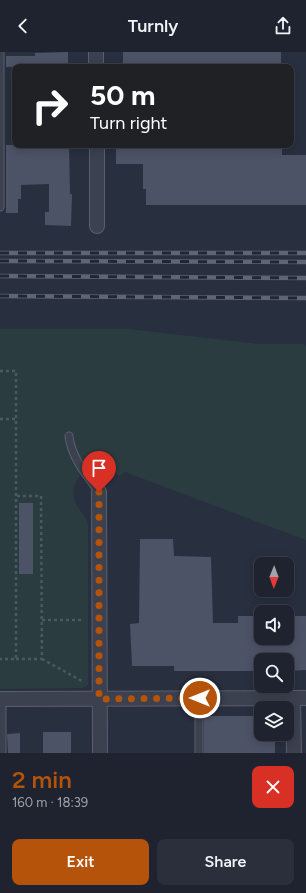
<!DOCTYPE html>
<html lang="en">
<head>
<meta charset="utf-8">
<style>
  body { margin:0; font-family:Figtree,sans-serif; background:#2b2f3b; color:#f1f3f6; height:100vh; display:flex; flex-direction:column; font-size:15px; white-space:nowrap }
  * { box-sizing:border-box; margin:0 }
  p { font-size:13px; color:#a1a4aa }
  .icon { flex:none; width:22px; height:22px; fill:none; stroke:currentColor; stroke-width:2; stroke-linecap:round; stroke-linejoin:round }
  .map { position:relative; height:701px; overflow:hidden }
  .side { display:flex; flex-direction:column; background:#1e232f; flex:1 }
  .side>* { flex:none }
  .top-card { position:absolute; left:12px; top:12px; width:282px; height:84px; border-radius:8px; box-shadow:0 2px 10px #0003,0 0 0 1px #3c404b; background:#202124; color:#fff; overflow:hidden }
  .needle { width:26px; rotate:181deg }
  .fabs { position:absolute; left:254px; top:505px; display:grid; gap:8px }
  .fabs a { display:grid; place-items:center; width:40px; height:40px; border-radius:8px; background:#1e232f; box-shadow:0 2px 10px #0003,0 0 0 1px #3c404b; font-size:20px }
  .pin { position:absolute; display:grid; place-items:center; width:34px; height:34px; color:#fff; margin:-41px -17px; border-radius:50% 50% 50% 0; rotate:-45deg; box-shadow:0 0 4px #0007 }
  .pin .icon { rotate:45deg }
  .me { position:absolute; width:44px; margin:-22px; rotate:270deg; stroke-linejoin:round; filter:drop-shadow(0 0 3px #0008) }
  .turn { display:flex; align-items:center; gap:14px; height:84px; padding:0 12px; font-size:18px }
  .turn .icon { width:52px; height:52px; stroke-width:2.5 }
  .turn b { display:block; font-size:28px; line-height:34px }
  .round { display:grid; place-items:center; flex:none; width:42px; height:42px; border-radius:8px; background:#2b2f3b }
  .summary { display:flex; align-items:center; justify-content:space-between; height:68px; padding:0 12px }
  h1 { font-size:24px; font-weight:600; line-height:30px; color:#b45309 }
  .action { display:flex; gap:8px; margin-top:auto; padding:8px 12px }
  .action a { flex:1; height:46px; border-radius:8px; background:#b45309; color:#fff; font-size:16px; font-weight:600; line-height:46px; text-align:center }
  .action a+a { background:#2b2f3b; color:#f1f3f6 }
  header { display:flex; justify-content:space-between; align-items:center; height:52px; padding:0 12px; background:#1e232f; font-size:18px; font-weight:600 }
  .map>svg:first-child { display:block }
  .green { fill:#2b3c41 }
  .building { fill:#4d5366 }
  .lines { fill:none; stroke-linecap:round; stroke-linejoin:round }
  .lane-casing { stroke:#5a5f6d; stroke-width:9 }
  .street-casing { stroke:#5a5f6d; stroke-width:16 }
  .path { stroke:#4a595f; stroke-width:2.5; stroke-dasharray:3 3; stroke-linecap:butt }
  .lane { stroke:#3c414f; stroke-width:7 }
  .street { stroke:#3c414f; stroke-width:14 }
  .rail-casing { stroke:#5f6576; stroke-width:4.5 }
  .rail { stroke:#212635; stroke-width:3; stroke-dasharray:9; stroke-linecap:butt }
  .route { stroke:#b45309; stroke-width:7; stroke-dasharray:0 12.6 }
</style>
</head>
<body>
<header><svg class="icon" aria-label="back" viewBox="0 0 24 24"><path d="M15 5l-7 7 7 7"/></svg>Turnly<svg class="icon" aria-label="share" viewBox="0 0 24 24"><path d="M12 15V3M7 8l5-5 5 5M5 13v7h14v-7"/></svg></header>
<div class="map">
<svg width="306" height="701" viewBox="0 0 306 701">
  <rect width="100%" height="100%" fill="#282f3f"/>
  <path class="green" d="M0,277H129L259,292H304L306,295V488L125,420L119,424C113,420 107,415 100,415C83,414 71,431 74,446C76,457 86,462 88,473V633L82,636L0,637Z"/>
  <g class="building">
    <polygon points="68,0 68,14 6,15 6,4 35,4 35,1"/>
    <rect x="123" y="0" width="158" height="15"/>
    <polygon points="6,93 69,93 70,142 72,142 71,174 45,173 45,160 49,160 49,132 21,133 21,147 18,147 18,161 6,161"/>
    <polygon points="116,93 282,93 282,103 306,103 306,153 146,153 146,137 143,137 143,112 116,112"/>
    <rect x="19" y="451" width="14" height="71"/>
    <polygon points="140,487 173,487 174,504 211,505 213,571 238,571 238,564 261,564 261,586 287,586 287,564 306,564 306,618 287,619 287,608 261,608 261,619 174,619 174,614 132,614 130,572 139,571"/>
    <polygon points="204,664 261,664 261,682 275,682 275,701 204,701"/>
    <rect x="43" y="680" width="28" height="21"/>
    <polygon points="20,681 20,701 8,701 7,682"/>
  </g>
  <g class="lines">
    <g class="lane-casing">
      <g id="lane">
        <polyline points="0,155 0,0"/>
        <path d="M69,384C71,405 87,424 99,440"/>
        <polyline points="2,647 2,701"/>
        <polyline points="199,701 199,646"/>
      </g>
    </g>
    <g class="street-casing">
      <g id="street">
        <polyline points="96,0 96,15"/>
        <polyline points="97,93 97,174"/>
        <polyline points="99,440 100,701"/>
        <polyline points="293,646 294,701"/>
        <polyline points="0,647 306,646"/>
      </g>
    </g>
    <g class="path">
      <polyline points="0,319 16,319 16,607 0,607"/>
      <polyline points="0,367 16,367"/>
      <polyline points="42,568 82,568"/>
      <polyline points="16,607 42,607 41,444 16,444"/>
      <polyline points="42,607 82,629"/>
    </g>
    <use href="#lane" class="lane"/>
    <use href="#street" class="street"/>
    <g class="rail-casing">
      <g id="rail">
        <polyline points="0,201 306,201"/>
        <polyline points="0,209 306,210"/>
        <polyline points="0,224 306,226"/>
        <polyline points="0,244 306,246"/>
      </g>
    </g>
    <use href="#rail" class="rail"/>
  </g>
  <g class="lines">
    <polyline class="route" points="99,440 99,647 200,646"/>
  </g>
</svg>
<div class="fabs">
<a><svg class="needle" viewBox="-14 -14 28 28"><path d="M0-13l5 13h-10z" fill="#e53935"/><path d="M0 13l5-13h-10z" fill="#a1a4aa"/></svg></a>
<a><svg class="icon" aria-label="sound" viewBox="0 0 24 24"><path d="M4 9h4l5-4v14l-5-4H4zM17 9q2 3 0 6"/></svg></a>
<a><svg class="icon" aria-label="search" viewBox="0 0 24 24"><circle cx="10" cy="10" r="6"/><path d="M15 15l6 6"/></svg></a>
<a><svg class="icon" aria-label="layers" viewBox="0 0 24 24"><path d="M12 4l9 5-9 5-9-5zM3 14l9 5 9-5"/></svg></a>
</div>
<div class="pin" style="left:99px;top:440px;background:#d93025"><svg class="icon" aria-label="arrive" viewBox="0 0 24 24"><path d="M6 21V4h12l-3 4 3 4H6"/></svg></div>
<svg class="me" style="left:200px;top:646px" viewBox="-20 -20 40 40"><circle r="17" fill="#b45309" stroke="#fff" stroke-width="3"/><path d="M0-11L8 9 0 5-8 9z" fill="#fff"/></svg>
<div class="top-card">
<div class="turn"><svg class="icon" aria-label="right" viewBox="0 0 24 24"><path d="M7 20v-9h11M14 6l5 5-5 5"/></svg><div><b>50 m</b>Turn right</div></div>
</div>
</div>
<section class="side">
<div class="summary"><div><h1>2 min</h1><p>160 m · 18:39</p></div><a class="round" style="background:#d93025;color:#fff"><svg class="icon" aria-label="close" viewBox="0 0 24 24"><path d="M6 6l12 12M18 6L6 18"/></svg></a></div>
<div class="action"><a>Exit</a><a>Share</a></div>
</section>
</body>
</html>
